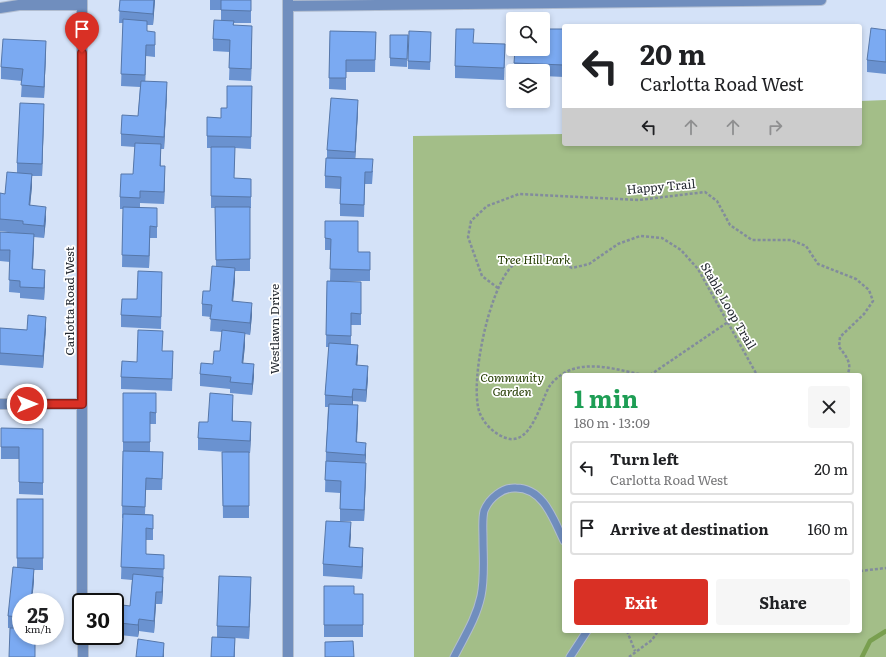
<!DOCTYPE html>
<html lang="en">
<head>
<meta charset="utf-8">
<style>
  body { margin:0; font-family:Literata,serif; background:#f6f6f6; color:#202124; height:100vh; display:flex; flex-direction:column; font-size:15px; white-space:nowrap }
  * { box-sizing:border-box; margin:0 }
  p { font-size:13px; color:#757577 }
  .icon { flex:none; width:22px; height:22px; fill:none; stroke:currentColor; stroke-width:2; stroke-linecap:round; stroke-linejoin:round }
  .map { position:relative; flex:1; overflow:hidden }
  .panel { position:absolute; left:562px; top:373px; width:300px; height:260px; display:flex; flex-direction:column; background:#fff; border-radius:4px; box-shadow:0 2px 6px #0003 }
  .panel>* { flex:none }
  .guide { position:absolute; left:562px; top:24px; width:300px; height:122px; border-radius:4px; box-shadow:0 2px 6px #0003; background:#fff; color:#202124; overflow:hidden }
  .fabs { position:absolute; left:506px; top:12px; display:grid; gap:8px }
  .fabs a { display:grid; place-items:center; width:44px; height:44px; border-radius:4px; background:#fff; box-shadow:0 2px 6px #0003; font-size:20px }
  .speed { position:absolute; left:12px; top:593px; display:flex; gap:8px; font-size:20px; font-weight:700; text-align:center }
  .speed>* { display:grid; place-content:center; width:52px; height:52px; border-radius:50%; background:#fff; box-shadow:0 2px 6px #0003; line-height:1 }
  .speed small { font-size:10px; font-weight:400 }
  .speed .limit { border:2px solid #111; border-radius:6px; background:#fff; color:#111 }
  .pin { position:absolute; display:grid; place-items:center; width:34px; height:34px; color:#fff; margin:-41px -17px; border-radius:50% 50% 50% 0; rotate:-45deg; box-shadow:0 0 4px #0007 }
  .pin .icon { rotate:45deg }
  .me { position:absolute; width:44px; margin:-22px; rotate:90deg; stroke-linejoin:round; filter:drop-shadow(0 0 3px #0008) }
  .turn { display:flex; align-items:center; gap:14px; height:84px; padding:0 12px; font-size:18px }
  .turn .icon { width:52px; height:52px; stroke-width:2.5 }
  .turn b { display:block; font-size:28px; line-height:34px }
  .lanes { display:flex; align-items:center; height:38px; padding:0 12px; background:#0003; justify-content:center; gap:20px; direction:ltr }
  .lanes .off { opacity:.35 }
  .round { display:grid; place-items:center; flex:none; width:42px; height:42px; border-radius:4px; background:#f6f6f6 }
  .head { display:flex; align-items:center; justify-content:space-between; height:68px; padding:0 12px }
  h1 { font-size:24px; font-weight:700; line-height:30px; color:#1e9e55 }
  .button { display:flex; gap:8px; margin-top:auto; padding:8px 12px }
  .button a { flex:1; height:46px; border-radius:4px; background:#d93025; color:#fff; font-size:16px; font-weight:700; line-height:46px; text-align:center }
  .button a+a { background:#f6f6f6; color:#202124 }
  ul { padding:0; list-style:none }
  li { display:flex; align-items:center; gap:12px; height:54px; margin:0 8px 6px; padding:0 4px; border:2px solid #e0e0e0; border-radius:4px }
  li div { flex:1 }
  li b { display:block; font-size:15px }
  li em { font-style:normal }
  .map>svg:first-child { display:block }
  .green { fill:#a3be88; fill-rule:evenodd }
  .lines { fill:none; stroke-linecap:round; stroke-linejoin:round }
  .stream { stroke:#799f4f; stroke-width:4.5 }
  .lane-casing { stroke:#b1bdd0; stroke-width:9 }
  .street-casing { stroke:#b1bdd0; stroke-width:12 }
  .path { stroke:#828c9c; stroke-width:2.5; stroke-dasharray:3 2; stroke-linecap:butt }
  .lane { stroke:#708ebe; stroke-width:7 }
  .street { stroke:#708ebe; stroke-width:10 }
  .wall { fill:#6a92d0 }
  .shaded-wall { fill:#5677a9 }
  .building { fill:#7baaf2; stroke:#5677a9 }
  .route-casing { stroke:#8d1f18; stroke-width:10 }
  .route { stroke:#d93025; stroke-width:7 }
  .labels { text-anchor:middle; stroke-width:3.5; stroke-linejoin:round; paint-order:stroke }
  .street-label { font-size:12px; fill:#232830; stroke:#fff }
  .park-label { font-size:12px; font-style:italic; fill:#243c00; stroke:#fff }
</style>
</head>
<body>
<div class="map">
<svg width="886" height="657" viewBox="0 0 886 657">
  <rect width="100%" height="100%" fill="#d4e2f8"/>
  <path class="green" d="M886,100V657H414L413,136L564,134V144H860V101ZM564,375H860V631H564Z"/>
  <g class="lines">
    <polyline class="stream" points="862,657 870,641 886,631"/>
    <g class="lane-casing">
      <g id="lane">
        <path d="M454,657C464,637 476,619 481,596C485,577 483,558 483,538C483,530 482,519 484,511C489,498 503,487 516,488C544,488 554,521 564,541"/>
        <polyline points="570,657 587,631"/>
      </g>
    </g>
    <g class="street-casing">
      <g id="street">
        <polyline points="82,0 82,602"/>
        <polyline points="288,0 288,657"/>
        <polyline points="288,6 821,0"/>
        <polyline points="0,8 19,5 82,5"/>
        <polyline points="0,404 82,404"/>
        <polyline points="83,636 83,657"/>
      </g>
    </g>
    <g class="path">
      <path d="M498,288L482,276L468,237L471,221L487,206L519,194L639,200L705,192L717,201L730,225L752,240H791L806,246L818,264L856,279L869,290L873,301L864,314L840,337L839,347C846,356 853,364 847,375"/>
      <path d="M644,375C622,371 596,362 573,369C564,372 554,379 549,387C541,401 531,447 506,438C494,434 483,423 479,411C470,380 489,289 512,266C518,261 531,257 539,254L556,259L572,268L589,264L618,244L640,236L662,238L681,250L698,269L757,375"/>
      <polyline points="650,375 728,322"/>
      <polyline points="860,571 886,568"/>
      <polyline points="627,631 635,651"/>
      <polyline points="629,657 652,640 658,631"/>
    </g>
    <use href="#lane" class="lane"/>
    <use href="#street" class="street"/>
  </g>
  <g class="wall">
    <polygon points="120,0 155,0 153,25 147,25 147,32 155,44 155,57 146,56 145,81 167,94 164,149 161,149 161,166 165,178 164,204 140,203 140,207 157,220 157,238 150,238 149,268 122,267 123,209 120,209 120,197 133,174 135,147 121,146 121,134 138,116 140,87 121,86 123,23 119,23"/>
    <polygon points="210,0 251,0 251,23 234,23 234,25 252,38 251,81 229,80 230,52 213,51 213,39 221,20 221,10 210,10"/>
    <polygon points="564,29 564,77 543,76 543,71 514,71 515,49 547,42"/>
    <polygon points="886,30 886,74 867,72 867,60"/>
    <polygon points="330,31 376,32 375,72 346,72 346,90 329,89"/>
    <polygon points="390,35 408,35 407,67 390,66"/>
    <polygon points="431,40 430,70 408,69 408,61"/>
    <polygon points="474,43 505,56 504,80 455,78 455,66"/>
    <polygon points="46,53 44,98 21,97 22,81 1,79 1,67"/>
    <polygon points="252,86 251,149 235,148 234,178 251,179 251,208 250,208 250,271 235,271 235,280 233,301 252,315 250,335 245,334 245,345 243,363 254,376 252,395 230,393 230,389 200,386 200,374 213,364 220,351 222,332 210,331 211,317 202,316 202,304 210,291 216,267 215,208 211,208 211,148 207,148 207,117 221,118 227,108"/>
    <polygon points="358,111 355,159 373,171 372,184 365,184 364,217 340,216 340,189 325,188 325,176 327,158 327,150"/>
    <polygon points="44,116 42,176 32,176 32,186 30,205 46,219 44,238 34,237 33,269 45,281 44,300 20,298 20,293 9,292 10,262 0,261 0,232 23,234 0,231 0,193 5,194 17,173 17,163"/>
    <polygon points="325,221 358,252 370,252 370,281 330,281 331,250 325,250"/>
    <polygon points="327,281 361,282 361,325 351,325 351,345 358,357 357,365 368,378 366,402 353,401 353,405 358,417 357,442 366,455 365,463 366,475 364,521 340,521 340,493 325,492 326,452 328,407 325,407 325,395 329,347 326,347"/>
    <polygon points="162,284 161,329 121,327 121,315 137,299"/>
    <polygon points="0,328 27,330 46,328 43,368 0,365"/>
    <polygon points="163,351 173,363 172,391 121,389 121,377 137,362"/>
    <polygon points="123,393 156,393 156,424 150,424 150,452 163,452 162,490 146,490 145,514 153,515 153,540 146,540 146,554 164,555 163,589 162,604 156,604 154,633 139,631 138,637 120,635 120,623 130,606 132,580 121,579 123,518 122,518 123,451"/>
    <polygon points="233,406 233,421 251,434 250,453 249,453 249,518 223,518 222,452 226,452 198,450 198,438 208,422"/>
    <polygon points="1,428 43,429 43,495 19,494 19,459 1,459"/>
    <polygon points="17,499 43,499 43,570 34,570 34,580 32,602 21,602 21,636 10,628 8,628 8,616 17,567"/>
    <polygon points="351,534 350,547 363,560 362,579 323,576 323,564"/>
    <polygon points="324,586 354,594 363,594 363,637 324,637"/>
    <polygon points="251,589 249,639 235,638 235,657 211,657 217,637 217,626"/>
  </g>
  <g class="shaded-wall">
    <polygon points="154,0 155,0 153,25 153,14"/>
    <polygon points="252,26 252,38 251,81 251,69"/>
    <polygon points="46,41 46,53 44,98 44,87"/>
    <polygon points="146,45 146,56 145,87 145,75"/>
    <polygon points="167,82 167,94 164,149 164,137"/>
    <polygon points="358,100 358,111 355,164 355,152"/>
    <polygon points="44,104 44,116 42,176 42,164"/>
    <polygon points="165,166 165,178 164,204 164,192"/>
    <polygon points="32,174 32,186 29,217 29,205"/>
    <polygon points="46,207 46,219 44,238 44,226"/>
    <polygon points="150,226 150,238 149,268 149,256"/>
    <polygon points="34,234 34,246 32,281 32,269"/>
    <polygon points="235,268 235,280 232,313 232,301"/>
    <polygon points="45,270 45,281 44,300 44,288"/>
    <polygon points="252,303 252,315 250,335 250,323"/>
    <polygon points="46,317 46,328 43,368 43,356"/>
    <polygon points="245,333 245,345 242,375 242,363"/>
    <polygon points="358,345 358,357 356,377 356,365"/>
    <polygon points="254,364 254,376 252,395 252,384"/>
    <polygon points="368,366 368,378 366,402 366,390"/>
    <polygon points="353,389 353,401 352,409 352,397"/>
    <polygon points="233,395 233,406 232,433 232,421"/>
    <polygon points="358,405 358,417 356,454 356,442"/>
    <polygon points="251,422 251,434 250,453 250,441"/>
    <polygon points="366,443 366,455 365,467 365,455"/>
    <polygon points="366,463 366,475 364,521 364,510"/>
    <polygon points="351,522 351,534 349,559 349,547"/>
    <polygon points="363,548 363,560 362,579 362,567"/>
    <polygon points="34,569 34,580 32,602 31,602"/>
    <polygon points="163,577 163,589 162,604 162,592"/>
    <polygon points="251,577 251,589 249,639 249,627"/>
    <polygon points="156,592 156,604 154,633 154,621"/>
    <polygon points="139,619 139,631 138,637 138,625"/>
    <polygon points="164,643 164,657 163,657"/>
  </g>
  <g class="building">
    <polygon points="120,0 154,0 153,14 119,11"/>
    <polygon points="221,0 251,0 251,11 221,10"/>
    <polygon points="123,19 147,21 147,31 155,32 155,45 146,45 145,75 121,74"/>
    <polygon points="214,20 234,21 233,25 252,26 251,69 229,68 230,40 213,39"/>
    <polygon points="871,28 886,30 886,62 867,60"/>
    <polygon points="456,29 474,29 473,43 505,44 504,68 455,66"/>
    <polygon points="548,29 564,29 564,65 514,63 515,49 543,49 543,42 547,42"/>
    <polygon points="330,31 376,32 375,60 346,60 346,78 329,78"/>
    <polygon points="409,31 431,32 430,62 408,61"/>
    <polygon points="390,35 408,35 407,59 390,58"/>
    <polygon points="3,39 46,41 44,87 21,85 23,69 1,67"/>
    <polygon points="141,81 167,82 164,137 121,134 122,115 138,116"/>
    <polygon points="227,86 252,86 251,137 207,136 207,117 221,118 221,108 227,108"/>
    <polygon points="331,98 358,100 355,152 327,150"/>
    <polygon points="20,103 44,104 42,164 17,163"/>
    <polygon points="135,143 161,144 160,166 165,166 164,192 140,191 140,198 120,197 121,174 133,174"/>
    <polygon points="211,147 235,147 234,178 251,179 251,197 211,196"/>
    <polygon points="326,158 373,159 372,172 365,172 364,205 340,204 341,177 325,176"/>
    <polygon points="7,172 32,174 29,205 46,207 44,226 23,224 23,221 0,219 0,193 5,194"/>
    <polygon points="123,207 157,208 157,227 150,226 149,256 122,255"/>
    <polygon points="215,207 250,207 250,259 216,260"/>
    <polygon points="325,221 358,221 358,252 370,252 370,270 330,269 331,239 325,238"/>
    <polygon points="0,232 34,234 32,269 45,270 44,288 20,287 20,281 9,280 10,250 0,250"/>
    <polygon points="212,266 235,268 232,301 252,303 250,323 210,319 212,305 202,304 203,291 210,291"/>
    <polygon points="138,271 162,272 161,317 121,315 122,299 137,299"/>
    <polygon points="327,281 361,282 361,314 351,313 351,336 326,335"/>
    <polygon points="28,315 46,317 43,356 0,353 0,328 27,330"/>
    <polygon points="138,330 163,331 162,351 173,351 172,379 121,377 122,361 137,362"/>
    <polygon points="222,330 245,333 242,363 254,364 252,384 230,382 231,377 200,374 201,363 213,364 214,351 220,351"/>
    <polygon points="329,343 358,345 356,365 368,366 366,390 353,389 352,397 325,395"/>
    <polygon points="123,393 156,393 156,413 150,412 150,442 123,442"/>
    <polygon points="210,393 233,395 232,421 251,422 250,441 198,438 199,422 208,422"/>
    <polygon points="329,404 358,405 356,442 366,443 365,455 326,452"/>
    <polygon points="1,428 43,429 43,483 19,482 19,447 1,447"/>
    <polygon points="123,451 163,452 162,479 146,478 145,507 122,506"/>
    <polygon points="222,452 249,452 249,506 223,506"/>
    <polygon points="326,461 366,463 364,510 340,509 341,481 325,480"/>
    <rect x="17" y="499" width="26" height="59"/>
    <polygon points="123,514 153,515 153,529 146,528 146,554 164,555 164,569 121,567"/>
    <polygon points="326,521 351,522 349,547 363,548 362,567 323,564"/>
    <polygon points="13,567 34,569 31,602 21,602 21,617 8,616"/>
    <polygon points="133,574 163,577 162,592 156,592 154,621 139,619 138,625 120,623 122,605 130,606"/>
    <polygon points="219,576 251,577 249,627 217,626"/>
    <polygon points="324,586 354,586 354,594 363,594 363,625 324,625"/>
    <polygon points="10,628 21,628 21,636 35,636 35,657 9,657"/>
    <polygon points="212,637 235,638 234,657 211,657"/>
    <polygon points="138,639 164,643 163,657 136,657"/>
    <polygon points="353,641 354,657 325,657 325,642"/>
  </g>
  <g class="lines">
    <g class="route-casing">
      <polyline id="route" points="27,404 82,404 82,53"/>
    </g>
    <use href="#route" class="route"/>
  </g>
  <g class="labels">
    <g class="street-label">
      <text transform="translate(661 187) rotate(-5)" y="4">Happy Trail</text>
      <text transform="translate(70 301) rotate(-90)" y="4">Carlotta Road West</text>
      <text transform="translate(728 306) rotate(60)" y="4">Stable Loop Trail</text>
      <text transform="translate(275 329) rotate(-90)" y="4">Westlawn Drive</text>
    </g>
    <g class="park-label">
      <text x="534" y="264">Tree Hill Park</text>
      <text x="512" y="382">Community<tspan x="512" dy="14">Garden</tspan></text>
    </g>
  </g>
</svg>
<div class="fabs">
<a><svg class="icon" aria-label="search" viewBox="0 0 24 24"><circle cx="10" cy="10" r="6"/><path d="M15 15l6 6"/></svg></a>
<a><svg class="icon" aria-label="layers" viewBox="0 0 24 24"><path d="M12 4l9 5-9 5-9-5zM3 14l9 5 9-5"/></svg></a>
</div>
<div class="speed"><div>25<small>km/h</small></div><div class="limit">30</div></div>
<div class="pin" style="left:82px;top:53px;background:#d93025"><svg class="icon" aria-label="arrive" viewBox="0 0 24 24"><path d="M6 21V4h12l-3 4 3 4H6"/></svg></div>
<svg class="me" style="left:27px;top:404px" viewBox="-20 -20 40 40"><circle r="17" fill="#d93025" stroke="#fff" stroke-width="3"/><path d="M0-11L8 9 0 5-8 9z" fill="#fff"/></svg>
<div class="guide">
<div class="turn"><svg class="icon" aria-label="left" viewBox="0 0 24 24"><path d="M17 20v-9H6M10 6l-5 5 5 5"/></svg><div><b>20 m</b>Carlotta Road West</div></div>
<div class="lanes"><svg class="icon" aria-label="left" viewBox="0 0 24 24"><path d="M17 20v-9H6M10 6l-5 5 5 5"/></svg><svg class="icon off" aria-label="ahead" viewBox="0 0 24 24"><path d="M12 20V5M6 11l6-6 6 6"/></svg><svg class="icon off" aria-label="ahead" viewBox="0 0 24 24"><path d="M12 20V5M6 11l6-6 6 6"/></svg><svg class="icon off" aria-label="right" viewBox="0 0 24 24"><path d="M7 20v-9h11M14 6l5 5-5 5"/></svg></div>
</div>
<section class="panel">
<div class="head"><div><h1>1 min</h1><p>180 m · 13:09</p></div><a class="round"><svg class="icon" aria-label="close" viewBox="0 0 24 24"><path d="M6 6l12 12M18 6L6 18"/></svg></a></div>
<ul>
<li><svg class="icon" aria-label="left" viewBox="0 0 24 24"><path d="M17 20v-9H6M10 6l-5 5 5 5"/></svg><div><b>Turn left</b><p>Carlotta Road West</p></div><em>20 m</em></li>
<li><svg class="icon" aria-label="arrive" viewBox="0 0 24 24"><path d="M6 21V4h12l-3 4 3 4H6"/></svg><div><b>Arrive at destination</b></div><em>160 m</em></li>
</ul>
<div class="button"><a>Exit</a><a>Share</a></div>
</section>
</div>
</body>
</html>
